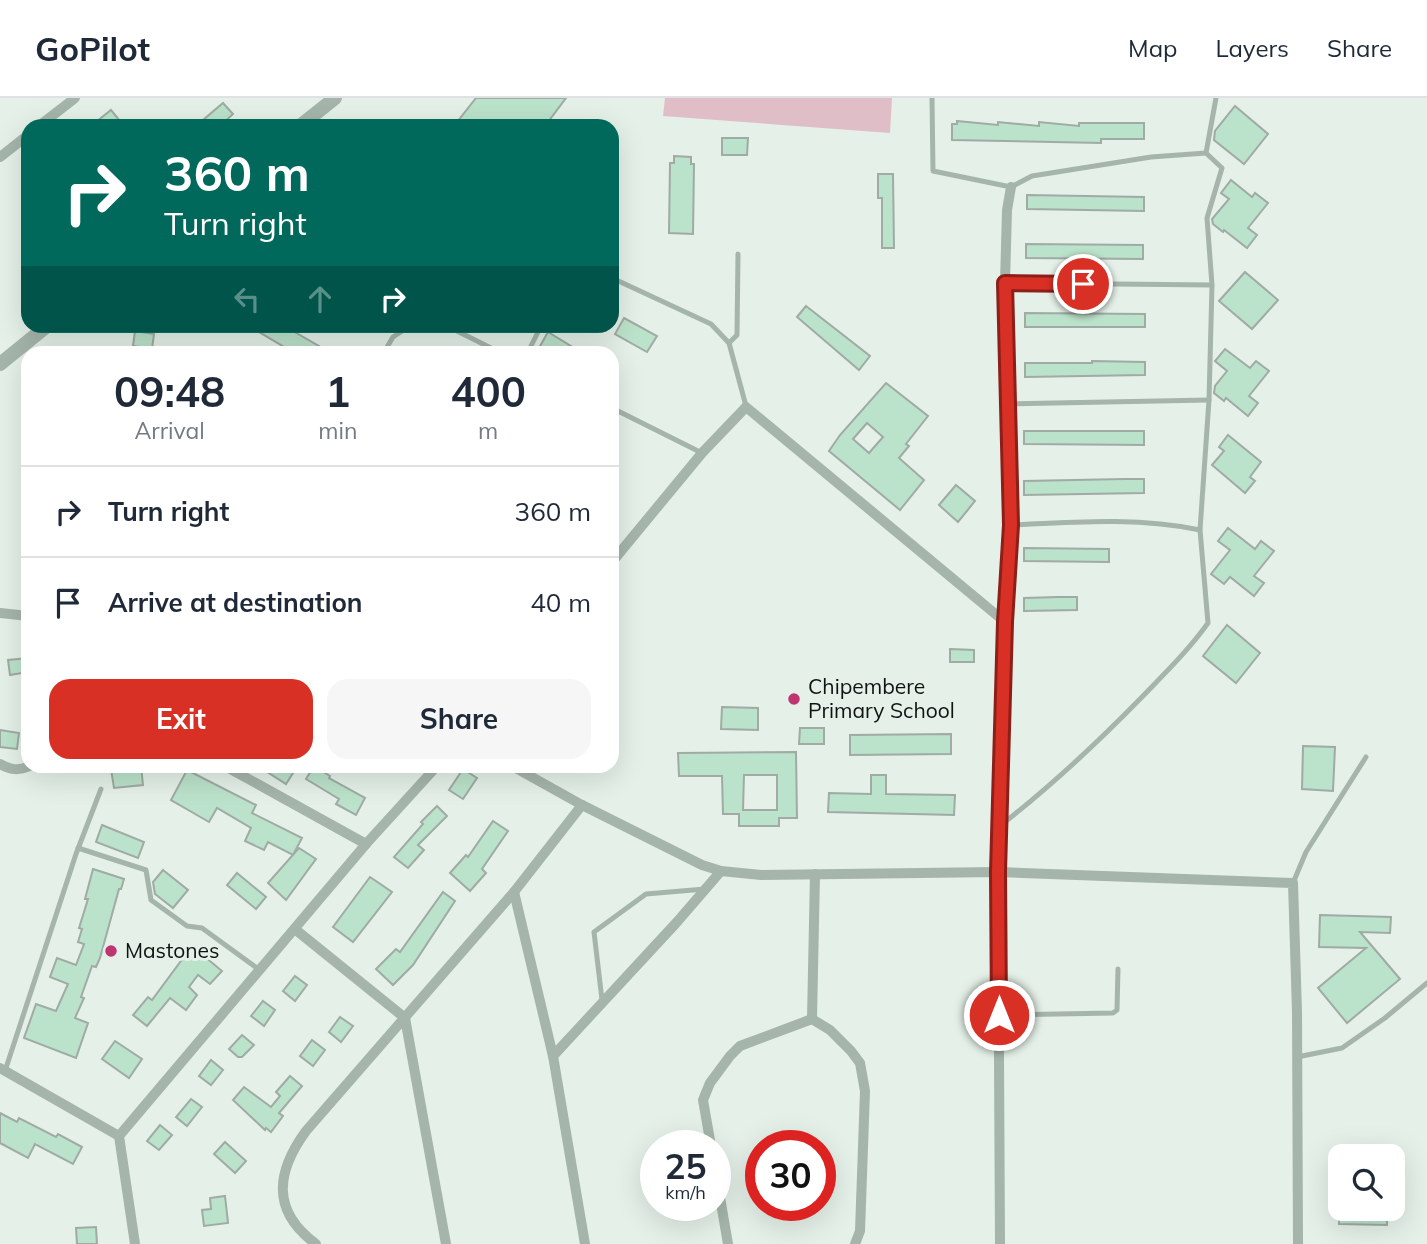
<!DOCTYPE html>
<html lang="en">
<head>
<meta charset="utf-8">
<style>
  body { margin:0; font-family:Mulish,sans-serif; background:#f6f6f7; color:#1f2937; height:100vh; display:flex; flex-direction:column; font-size:26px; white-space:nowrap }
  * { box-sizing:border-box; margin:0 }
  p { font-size:23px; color:#747a83 }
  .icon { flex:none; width:38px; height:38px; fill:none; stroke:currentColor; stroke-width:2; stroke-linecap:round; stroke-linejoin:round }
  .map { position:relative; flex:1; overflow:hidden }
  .panel { position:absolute; left:21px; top:248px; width:598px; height:427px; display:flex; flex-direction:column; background:#fff; border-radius:21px; box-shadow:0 7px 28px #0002 }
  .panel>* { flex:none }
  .guide { position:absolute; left:21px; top:21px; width:598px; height:214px; border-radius:21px; box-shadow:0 7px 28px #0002; background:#00695c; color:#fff; overflow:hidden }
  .fabs { position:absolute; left:1328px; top:1046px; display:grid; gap:14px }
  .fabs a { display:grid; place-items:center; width:77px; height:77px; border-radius:14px; background:#fff; box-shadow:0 7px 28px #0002; font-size:35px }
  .speed { position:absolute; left:640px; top:1032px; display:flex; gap:14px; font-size:35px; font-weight:700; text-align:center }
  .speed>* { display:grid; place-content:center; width:91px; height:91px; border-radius:50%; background:#fff; box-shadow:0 7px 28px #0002; line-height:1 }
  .speed small { font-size:18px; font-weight:400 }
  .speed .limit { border:10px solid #d22; background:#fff; color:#111 }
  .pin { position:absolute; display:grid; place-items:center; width:60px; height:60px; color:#fff; margin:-30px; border:4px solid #fff; border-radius:50%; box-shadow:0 2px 7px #0007 }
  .me { position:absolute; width:77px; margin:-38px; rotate:0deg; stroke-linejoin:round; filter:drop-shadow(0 0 5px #0008) }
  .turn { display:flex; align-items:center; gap:24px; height:147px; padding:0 28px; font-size:32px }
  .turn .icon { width:91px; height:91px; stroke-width:2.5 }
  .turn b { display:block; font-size:49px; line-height:60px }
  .lanes { display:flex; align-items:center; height:66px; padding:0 28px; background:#0003; justify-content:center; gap:35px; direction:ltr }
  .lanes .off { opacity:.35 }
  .eta { display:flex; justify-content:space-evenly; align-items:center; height:119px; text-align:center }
  .eta b { font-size:42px; font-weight:700; line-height:49px }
  .cta { display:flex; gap:14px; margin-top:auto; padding:14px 28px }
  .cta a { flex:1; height:80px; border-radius:21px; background:#d93025; color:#fff; font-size:28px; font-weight:700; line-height:80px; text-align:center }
  .cta a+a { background:#f6f6f7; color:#1f2937 }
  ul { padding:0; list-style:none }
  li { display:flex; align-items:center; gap:21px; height:91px; padding:0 28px; border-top:2px solid #e0e1e3 }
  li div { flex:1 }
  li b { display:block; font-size:26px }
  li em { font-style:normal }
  header { display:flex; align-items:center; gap:42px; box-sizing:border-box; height:98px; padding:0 35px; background:#fff; border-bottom:2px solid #e0e1e3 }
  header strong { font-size:33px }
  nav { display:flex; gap:38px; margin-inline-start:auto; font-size:24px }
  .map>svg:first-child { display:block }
  .green { fill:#e0bec8 }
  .building { fill:#bbe2ca; stroke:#9faba4; stroke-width:2; fill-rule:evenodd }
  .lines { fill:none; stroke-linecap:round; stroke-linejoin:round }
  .service { stroke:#a5b5ab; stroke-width:5 }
  .minor { stroke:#a5b5ab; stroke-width:10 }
  .tertiary { stroke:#a5b5ab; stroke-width:14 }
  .route-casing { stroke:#8d1f18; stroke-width:18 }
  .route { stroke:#d93025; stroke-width:12 }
  .poi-dot { fill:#be3572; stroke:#e4f0e8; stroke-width:2.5 }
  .labels { text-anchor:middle; stroke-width:6; stroke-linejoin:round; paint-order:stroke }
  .poi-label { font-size:21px; fill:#101411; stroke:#e4f0e8; text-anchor:start }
</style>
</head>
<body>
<header>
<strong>GoPilot</strong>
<nav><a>Map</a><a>Layers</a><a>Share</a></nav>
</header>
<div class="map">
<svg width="1427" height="1146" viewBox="0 0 1427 1146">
  <rect width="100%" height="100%" fill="#e4f0e8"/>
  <polygon class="green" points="665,0 892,0 890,35 663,18"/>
  <g class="building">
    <polygon points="476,0 566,0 545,28 454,28"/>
    <polygon points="223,5 233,16 220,28 196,28"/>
    <polygon points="1235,8 1268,36 1244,66 1214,42 1215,33"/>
    <polygon points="111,12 124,28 91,28"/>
    <polygon points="957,23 998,27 998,24 1039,28 1039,24 1079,28 1079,25 1144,25 1144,41 1101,41 1101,45 952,42 952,26 957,26"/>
    <polygon points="722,40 748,40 747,57 722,57"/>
    <polygon points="674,58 691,59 691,66 694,66 693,136 669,135 670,65 674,65"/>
    <polygon points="878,76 893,76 894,150 882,150 882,100 878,100"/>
    <polygon points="1231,82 1252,99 1255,95 1268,105 1248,130 1257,137 1247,150 1224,132 1223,134 1213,126 1212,121 1229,101 1221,95"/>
    <polygon points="1027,97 1144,99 1144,113 1027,111"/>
    <polygon points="1026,146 1143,147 1143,161 1026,160"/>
    <polygon points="1245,174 1278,202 1252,231 1219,203"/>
    <polygon points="806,208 870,258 859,272 797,219"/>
    <polygon points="1025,215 1145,216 1145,229 1025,229"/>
    <polygon points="624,220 657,238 647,254 615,236"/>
    <polygon points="249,228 284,228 319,248 314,256 296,256"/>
    <polygon points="135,233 154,236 152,251 133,248"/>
    <polygon points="548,234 584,256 548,256 539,250"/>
    <polygon points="1225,251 1250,270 1256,263 1269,273 1249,298 1258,305 1248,318 1226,300 1224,303 1214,295 1215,288 1227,273 1215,263"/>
    <polygon points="1092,263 1145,264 1145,277 1025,279 1025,265 1092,265"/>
    <path d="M886,285L928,318L906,346L909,348L899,360L924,382L900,412L829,353L840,337ZM867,325L883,339L869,355L853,341Z"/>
    <polygon points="1024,333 1144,333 1144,347 1024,346"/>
    <polygon points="1228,337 1261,364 1250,379 1255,383 1245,395 1212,367 1224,353 1219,349"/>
    <polygon points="1125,381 1144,381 1144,395 1024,397 1024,383"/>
    <polygon points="956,387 975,403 958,424 939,407"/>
    <polygon points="1228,430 1255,451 1261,443 1274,453 1254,478 1264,485 1254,498 1230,479 1224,486 1211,476 1230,452 1218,443"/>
    <polygon points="1024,450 1109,451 1109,464 1024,463"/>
    <polygon points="1058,499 1077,499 1077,512 1024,513 1024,500"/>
    <polygon points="1227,527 1260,555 1236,585 1203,558"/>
    <polygon points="950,551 974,552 974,564 950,564"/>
    <polygon points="28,560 28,574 10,577 8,562"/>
    <polygon points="722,609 758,610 758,632 721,631"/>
    <polygon points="800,630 824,630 824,646 799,646"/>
    <polygon points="0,632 19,635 17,651 0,649"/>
    <polygon points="951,636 951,656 850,657 850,637"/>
    <polygon points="1303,648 1335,649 1333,693 1302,691"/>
    <path d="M796,654L797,720H779V728H739V716H723L722,678H679L678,655ZM744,677H777V712H743Z"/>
    <polygon points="128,668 141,668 143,687 114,690 111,671"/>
    <polygon points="258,668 283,668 293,675 286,686"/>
    <polygon points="314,668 330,678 329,680 365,700 356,717 336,706 339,701 306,681"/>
    <polygon points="463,671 477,680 463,701 449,692"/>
    <polygon points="187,672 256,707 252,715 302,740 293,757 268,744 264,752 245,743 251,730 217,710 209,724 171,702"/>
    <polygon points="871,677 886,677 886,696 955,697 954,717 828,714 829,695 871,696"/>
    <polygon points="437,708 447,718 418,747 424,752 408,770 394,759 423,726 421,724"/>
    <polygon points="493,723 508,733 482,771 486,775 470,793 450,775 466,757 468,759"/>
    <polygon points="102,727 144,744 138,760 96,744"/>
    <polygon points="299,750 316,761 286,802 268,785"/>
    <polygon points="93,771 124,781 121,791 119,791 100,860 96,869 92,868 81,899 84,900 75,920 88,925 76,960 24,940 36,906 56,913 68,886 50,879 57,860 76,867 84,846 78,844 82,831 79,830 88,801 85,801"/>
    <polygon points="163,772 188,792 173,810 155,796 153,784"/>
    <polygon points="237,775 266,799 256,811 227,787"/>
    <polygon points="370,779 392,794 353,844 333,829"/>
    <polygon points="443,794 455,803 413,867 393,887 376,871 396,851 400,854"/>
    <polygon points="1320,817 1391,819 1390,835 1360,834 1400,881 1347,925 1318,890 1366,850 1319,849"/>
    <polygon points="192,848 222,873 210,886 198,877 189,889 197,897 186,912 170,900 147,928 133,917 148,899 152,902"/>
    <polygon points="295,878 307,887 295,903 283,893"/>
    <polygon points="263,903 275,912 264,928 251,918"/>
    <polygon points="340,919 353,928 341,944 329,934"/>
    <polygon points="242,937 254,947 242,959 238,959 229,951"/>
    <polygon points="312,942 325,952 313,968 300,958"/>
    <polygon points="115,943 142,961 129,980 102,961"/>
    <polygon points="211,962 223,972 211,987 199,978"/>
    <polygon points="290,978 302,988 279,1015 283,1018 271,1034 266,1030 265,1032 233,1002 244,989 271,1009 280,998 276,994"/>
    <polygon points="191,1001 202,1009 187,1028 176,1019"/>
    <polygon points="0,1015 17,1024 19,1020 56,1039 58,1036 82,1049 73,1066 35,1046 28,1060 0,1045"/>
    <polygon points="160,1027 172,1037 159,1052 147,1043"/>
    <polygon points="225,1044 246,1063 235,1075 214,1056"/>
    <polygon points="225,1098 228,1125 204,1128 202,1112 211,1111 210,1100"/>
    <polygon points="1339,1111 1387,1113 1387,1127 1339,1126"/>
    <polygon points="96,1129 97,1146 77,1146 76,1130"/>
  </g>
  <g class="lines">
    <g class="service">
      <polyline points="932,0 933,73 1011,89 1032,78 1151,59 1206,55"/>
      <polyline points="612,180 711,226 729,245 746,308"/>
      <polyline points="1005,185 1212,187"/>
      <polyline points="447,228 503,256"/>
      <polyline points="729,245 737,237 738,156"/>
      <polyline points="383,256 393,239 410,228"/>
      <polyline points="527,256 541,228"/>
      <polyline points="1009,306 1209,302"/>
      <polyline points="612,310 702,355"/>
      <path d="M1011,427C1075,424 1138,419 1200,432"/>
      <path d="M1001,727C1050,689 1096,646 1140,601C1164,576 1188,553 1208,525L1200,432L1209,302L1212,187L1207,120L1222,70L1206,55L1216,0"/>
      <polyline points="78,750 146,772 151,802 187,828 202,830 261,873"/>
      <polyline points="1293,785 1306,754 1366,659"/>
      <polyline points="602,902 594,834 646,796 705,791"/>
      <polyline points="999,917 1113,915 1117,912 1118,871"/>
      <polyline points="1297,959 1342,950 1385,920 1427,885"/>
      <polyline points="5,973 76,756 101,691"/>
    </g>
    <g class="minor">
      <polyline points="39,28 75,0"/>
      <polyline points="0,59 28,37"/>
      <polyline points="612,464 702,355 746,309 1005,524"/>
      <polyline points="0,515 28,518"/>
      <path d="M0,666C11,672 18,673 30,668"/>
      <polyline points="225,668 366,746"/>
      <polyline points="512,668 582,707 702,767 721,773 761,777 998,774 1293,785 1297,914 1298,1146"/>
      <polyline points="514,794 553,958 585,1146"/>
      <polyline points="296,832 405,920 446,1146"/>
      <polyline points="812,921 830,932 851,953 860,965 865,993 860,1133 855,1146"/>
      <polyline points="812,921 815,776"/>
      <polyline points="553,958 677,824 721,773"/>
      <polyline points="0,970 119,1038 135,1146"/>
      <polyline points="119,1038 366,746 437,668"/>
      <polyline points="711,1048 703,1002 710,985 730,958 740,948 812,921"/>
      <polyline points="716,1076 728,1146"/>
      <path d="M316,1146C271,1113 276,1074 306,1033L514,794L582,707"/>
      <polyline points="1000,1146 998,774 1005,524 1011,427 1005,185 1007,112 1011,89"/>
    </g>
    <g class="tertiary">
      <polyline points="300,28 335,0"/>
      <polyline points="0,266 47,228"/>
    </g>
  </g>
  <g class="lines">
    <g class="route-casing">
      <polyline id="route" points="999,917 998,774 1005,524 1011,427 1005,185 1083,186"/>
    </g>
    <use href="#route" class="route"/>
  </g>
  <g class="poi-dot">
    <circle cx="794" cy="601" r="7"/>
    <circle cx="111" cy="853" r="7"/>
  </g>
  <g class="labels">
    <g class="poi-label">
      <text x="808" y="596">Chipembere<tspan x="808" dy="24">Primary School</tspan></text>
      <text x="125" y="860">Mastones</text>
    </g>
  </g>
</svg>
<div class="fabs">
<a><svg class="icon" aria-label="search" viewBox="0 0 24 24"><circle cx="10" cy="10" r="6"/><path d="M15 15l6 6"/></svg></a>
</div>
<div class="speed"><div>25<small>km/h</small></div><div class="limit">30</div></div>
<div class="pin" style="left:1083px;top:186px;background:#d93025"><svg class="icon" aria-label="arrive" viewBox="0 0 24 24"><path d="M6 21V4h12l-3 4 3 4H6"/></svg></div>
<svg class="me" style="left:999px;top:917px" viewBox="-20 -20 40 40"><circle r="17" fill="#d93025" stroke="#fff" stroke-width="3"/><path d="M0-11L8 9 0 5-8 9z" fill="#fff"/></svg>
<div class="guide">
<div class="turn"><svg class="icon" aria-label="right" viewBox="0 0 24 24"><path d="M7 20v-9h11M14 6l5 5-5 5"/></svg><div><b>360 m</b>Turn right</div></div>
<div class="lanes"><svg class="icon off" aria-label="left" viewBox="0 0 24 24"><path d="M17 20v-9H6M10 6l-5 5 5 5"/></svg><svg class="icon off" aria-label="ahead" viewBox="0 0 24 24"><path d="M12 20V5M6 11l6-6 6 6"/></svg><svg class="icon" aria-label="right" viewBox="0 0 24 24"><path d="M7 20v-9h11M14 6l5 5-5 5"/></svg></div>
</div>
<section class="panel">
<div class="eta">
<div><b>09:48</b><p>Arrival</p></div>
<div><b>1</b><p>min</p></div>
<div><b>400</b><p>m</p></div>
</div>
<ul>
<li><svg class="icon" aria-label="right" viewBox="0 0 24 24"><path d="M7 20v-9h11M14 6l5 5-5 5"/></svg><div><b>Turn right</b></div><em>360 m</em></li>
<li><svg class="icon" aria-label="arrive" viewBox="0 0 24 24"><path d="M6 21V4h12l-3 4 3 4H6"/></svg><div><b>Arrive at destination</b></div><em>40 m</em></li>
</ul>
<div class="cta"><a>Exit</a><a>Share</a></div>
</section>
</div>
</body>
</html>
